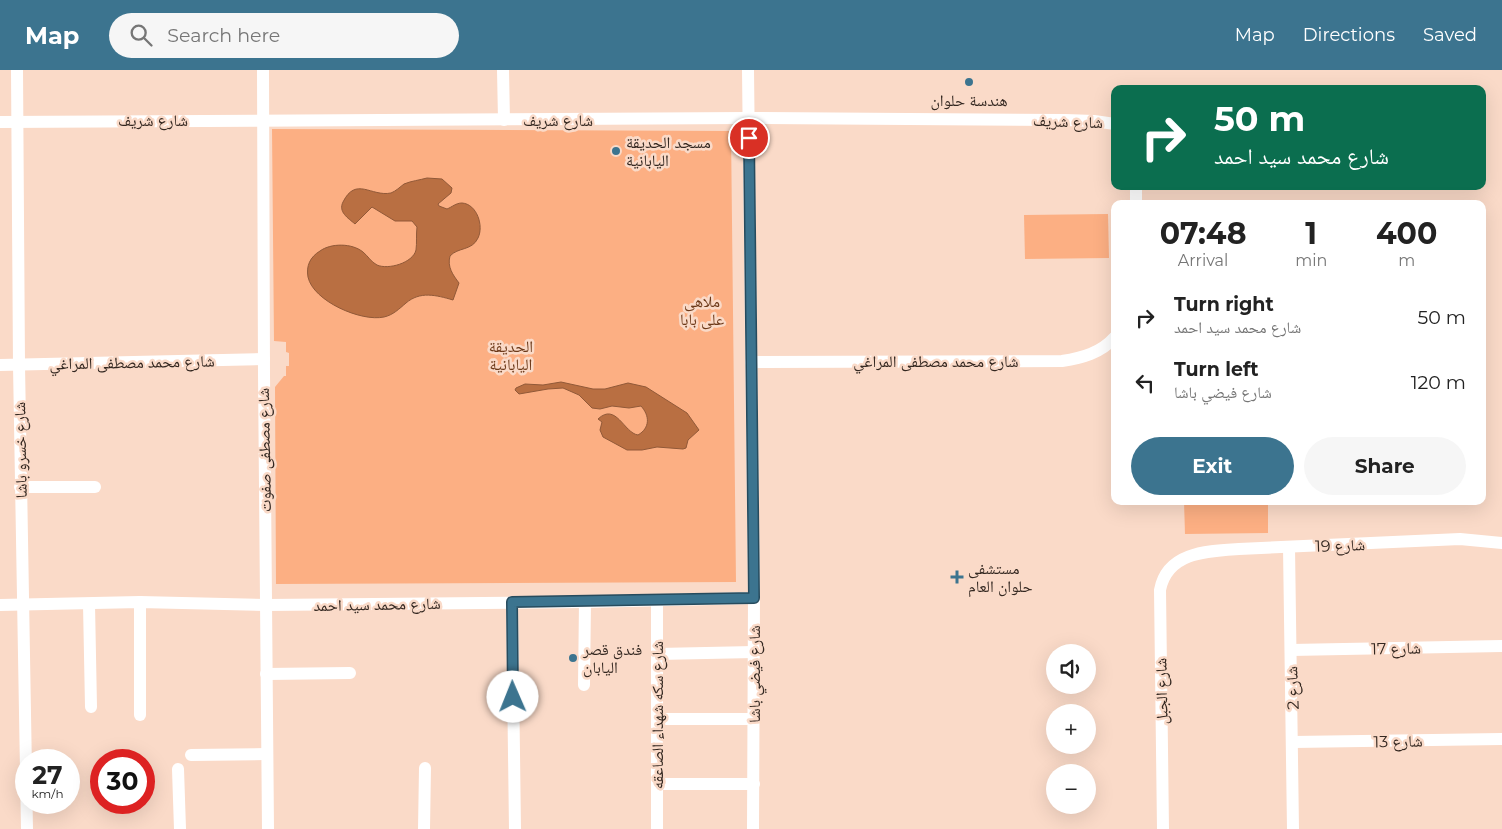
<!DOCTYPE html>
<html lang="en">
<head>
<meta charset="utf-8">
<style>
  body { margin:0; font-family:Montserrat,"Noto Naskh Arabic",sans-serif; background:#f6f6f6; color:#222; height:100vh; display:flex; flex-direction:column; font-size:19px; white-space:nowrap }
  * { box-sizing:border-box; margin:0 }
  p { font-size:16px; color:#767676 }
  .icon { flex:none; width:28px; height:28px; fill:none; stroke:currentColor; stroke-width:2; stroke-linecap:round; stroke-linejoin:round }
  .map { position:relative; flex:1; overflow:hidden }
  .drawer { position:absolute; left:1111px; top:130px; width:375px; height:305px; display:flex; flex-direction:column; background:#fff; border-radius:10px; box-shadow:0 5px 20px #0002 }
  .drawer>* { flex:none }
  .hud { position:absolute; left:1111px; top:15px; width:375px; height:105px; border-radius:10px; box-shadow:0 5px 20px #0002; background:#0b6e4f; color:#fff; overflow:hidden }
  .tools { position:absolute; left:1046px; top:574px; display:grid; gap:10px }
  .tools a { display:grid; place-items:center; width:50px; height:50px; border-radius:50%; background:#fff; box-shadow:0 5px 20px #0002; font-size:25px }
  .speed { position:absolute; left:15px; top:679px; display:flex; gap:10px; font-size:25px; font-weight:700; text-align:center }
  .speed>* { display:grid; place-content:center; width:65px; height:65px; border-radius:50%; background:#fff; box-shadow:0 5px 20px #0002; line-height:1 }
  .speed small { font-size:12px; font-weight:400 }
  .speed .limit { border:8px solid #d22; background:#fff; color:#111 }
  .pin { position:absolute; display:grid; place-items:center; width:42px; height:42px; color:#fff; margin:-21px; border:2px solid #fff; border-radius:50%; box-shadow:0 1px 5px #0007 }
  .me { position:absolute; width:55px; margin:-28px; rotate:359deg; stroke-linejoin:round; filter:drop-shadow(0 0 4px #0008) }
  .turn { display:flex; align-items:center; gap:18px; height:105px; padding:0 20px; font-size:22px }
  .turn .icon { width:65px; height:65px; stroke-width:2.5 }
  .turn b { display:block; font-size:35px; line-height:42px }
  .eta { display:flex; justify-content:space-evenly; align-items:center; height:85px; text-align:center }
  .eta b { font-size:30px; font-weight:700; line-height:35px }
  .cta { display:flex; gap:10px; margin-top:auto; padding:10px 20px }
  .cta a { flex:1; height:58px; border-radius:30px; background:#3c748f; color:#fff; font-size:20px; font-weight:700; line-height:58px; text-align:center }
  .cta a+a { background:#f6f6f6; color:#222 }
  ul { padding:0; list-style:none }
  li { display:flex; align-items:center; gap:15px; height:65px; padding:0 20px }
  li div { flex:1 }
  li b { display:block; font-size:19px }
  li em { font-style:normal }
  header { display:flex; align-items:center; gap:30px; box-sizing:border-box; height:70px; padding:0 25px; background:#3c748f; color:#fff }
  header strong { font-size:24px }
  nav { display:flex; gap:28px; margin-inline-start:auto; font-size:18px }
  .search { width:350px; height:45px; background:#f6f6f6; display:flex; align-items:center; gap:12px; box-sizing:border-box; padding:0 18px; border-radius:28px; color:#767676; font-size:19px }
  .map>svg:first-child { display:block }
  .green { fill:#fcaf83 }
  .water { fill:#b96f42; stroke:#915938 }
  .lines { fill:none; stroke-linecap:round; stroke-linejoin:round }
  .minor { stroke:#fff; stroke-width:12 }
  .route-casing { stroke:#274b5d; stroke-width:12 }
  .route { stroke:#3c748f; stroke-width:9 }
  .poi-dot { fill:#3c748f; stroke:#fadac8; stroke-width:2 }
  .labels { text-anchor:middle; stroke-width:5; stroke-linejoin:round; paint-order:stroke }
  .poi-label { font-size:16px; fill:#332720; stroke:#fadac8; text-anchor:start }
  .street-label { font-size:16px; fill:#332720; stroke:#fadac8 }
  .park-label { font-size:16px; fill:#6c3919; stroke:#fadac8 }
</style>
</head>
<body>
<header>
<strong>Map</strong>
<div class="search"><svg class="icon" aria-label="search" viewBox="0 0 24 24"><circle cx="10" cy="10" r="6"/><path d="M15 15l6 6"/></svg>Search here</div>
<nav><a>Map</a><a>Directions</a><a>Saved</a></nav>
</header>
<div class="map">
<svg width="1502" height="759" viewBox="0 0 1502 759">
  <rect width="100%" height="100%" fill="#fadac8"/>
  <g class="green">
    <polygon points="272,59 731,61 736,512 276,514 275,317 284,306 286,306 286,296 289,296 289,283 286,282 286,272 274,271"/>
    <polygon points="1108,144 1109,188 1025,189 1024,145"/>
    <polygon points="1184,431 1268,431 1268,463 1185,464"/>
  </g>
  <g class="water">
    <path d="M427,108L442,109L452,118L451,123L438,134L439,136L447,139C452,137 456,133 462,133C477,134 484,156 478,168C472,181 458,177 450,186C447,197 453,205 459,213L453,230C436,225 420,221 406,233C399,239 393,245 384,247C361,252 313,231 308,207C306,196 310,187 320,181C331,173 352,173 363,182C368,186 371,192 377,195C388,200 413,193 416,180C417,173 416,165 417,157L412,151H395L372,137L355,154C348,148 338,142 343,132C356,106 371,127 391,123C396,121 400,117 404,114C411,111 420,110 427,108Z"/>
    <path d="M561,312L593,319H605L628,313L646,317L687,343L699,360L688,370L686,378L683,379L657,377L642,380H627L603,367L600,360L602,352L598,349C616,332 624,363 638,365C650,358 650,346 641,336L629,338L612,336L600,339L592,338L579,325L563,318L548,319L519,324L515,320L516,318L525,314L543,315Z"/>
  </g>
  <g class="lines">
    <g class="minor">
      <polyline points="17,0 19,295 27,759"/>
      <polyline points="263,0 264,304 268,759"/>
      <polyline points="503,0 504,50"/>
      <polyline points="748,0 754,528 753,759"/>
      <polyline points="0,52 749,48 1065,50 1094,51 1115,54"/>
      <polyline points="1136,116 1136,134"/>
      <path d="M751,292L1062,291C1082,288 1101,283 1115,267"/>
      <polyline points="0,295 264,289"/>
      <polyline points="20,417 95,417"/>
      <polyline points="1289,477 1293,759"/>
      <polyline points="657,530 657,759"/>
      <polyline points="140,532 140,645"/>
      <polyline points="512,532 515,759"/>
      <polyline points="89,534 91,637"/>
      <polyline points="0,535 140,532 266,535 585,532 754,528"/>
      <polyline points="1291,580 1502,576"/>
      <polyline points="658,584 754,582"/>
      <polyline points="266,604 350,603"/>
      <polyline points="584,615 585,532"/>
      <polyline points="657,649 754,649"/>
      <polyline points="1293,672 1502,669"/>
      <polyline points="191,685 267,684"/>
      <polyline points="178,699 180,759"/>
      <polyline points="657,714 754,714"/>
      <polyline points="424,759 425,698"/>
      <path d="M1163,759L1160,520C1167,482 1207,481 1239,479L1460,469L1502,473"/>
    </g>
  </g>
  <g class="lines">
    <g class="route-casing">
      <polyline id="route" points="513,627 512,532 754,528 749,68"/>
    </g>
    <use href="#route" class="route"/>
  </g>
  <g class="poi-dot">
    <circle cx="969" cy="12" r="5"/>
    <circle cx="616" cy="81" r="5"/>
    <path d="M954.5 499.5h5v5h5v5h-5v5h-5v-5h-5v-5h5z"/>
    <circle cx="573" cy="588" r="5"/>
  </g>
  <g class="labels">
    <g class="poi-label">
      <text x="969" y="36" text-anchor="middle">هندسة حلوان</text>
      <text x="626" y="78">مسجد الحديقة<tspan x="626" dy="18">اليابانية</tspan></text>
      <text x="968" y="504">مستشفى<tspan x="968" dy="18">حلوان العام</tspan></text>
      <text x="583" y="585">فندق قصر<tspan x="583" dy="18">اليابان</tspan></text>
    </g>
    <g class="street-label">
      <text x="153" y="56">شارع شريف</text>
      <text x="558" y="56">شارع شريف</text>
      <text transform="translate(1068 51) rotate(2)" y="6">شارع شريف</text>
      <text x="936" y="297">شارع محمد مصطفى المراغي</text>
      <text transform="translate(132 292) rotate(-1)" y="6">شارع محمد مصطفى المراغي</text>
      <text transform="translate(20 380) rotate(-91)" y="6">شارع خسرو باشا</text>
      <text transform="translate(264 380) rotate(-91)" y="6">شارع مصطفى صفوت</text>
      <text transform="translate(1340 475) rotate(-2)" y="6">شارع 19</text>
      <text transform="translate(377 534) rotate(-1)" y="6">شارع محمد سيد احمد</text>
      <text transform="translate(1396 578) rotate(-1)" y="6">شارع 17</text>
      <text transform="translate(754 604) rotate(-90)" y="6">شارع فيضي باشا</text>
      <text transform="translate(1292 618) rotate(-92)" y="6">شارع 2</text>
      <text transform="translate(1161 621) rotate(-91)" y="6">شارع الجبل</text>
      <text transform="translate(657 645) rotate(-90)" y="6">شارع سكه شهداء الصاعقه</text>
      <text transform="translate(1398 671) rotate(-1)" y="6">شارع 13</text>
    </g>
    <g class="park-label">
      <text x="702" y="237">ملاهى<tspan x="702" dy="18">على بابا</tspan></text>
      <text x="511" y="282">الحديقة<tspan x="511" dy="18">اليابانية</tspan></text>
    </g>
  </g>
</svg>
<div class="tools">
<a><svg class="icon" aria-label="sound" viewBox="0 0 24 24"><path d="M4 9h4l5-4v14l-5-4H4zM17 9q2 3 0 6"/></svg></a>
<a>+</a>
<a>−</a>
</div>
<div class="speed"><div>27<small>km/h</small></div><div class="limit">30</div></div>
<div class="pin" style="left:749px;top:68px;background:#d93025"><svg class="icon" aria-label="arrive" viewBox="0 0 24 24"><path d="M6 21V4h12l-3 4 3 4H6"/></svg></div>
<svg class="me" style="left:513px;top:627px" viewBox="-20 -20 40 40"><circle r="19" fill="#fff"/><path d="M0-13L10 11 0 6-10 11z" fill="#3c748f"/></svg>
<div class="hud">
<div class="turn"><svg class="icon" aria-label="right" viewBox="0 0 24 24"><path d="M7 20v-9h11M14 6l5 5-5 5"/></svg><div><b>50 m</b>شارع محمد سيد احمد</div></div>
</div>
<section class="drawer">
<div class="eta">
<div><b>07:48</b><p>Arrival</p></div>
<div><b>1</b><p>min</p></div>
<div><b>400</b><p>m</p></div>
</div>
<ul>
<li><svg class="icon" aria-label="right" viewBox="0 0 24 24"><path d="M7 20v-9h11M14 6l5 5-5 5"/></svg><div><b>Turn right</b><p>شارع محمد سيد احمد</p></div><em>50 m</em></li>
<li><svg class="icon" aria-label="left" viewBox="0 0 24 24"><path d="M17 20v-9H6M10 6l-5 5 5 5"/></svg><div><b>Turn left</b><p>شارع فيضي باشا</p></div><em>120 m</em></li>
</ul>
<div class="cta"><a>Exit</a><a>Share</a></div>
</section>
</div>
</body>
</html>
